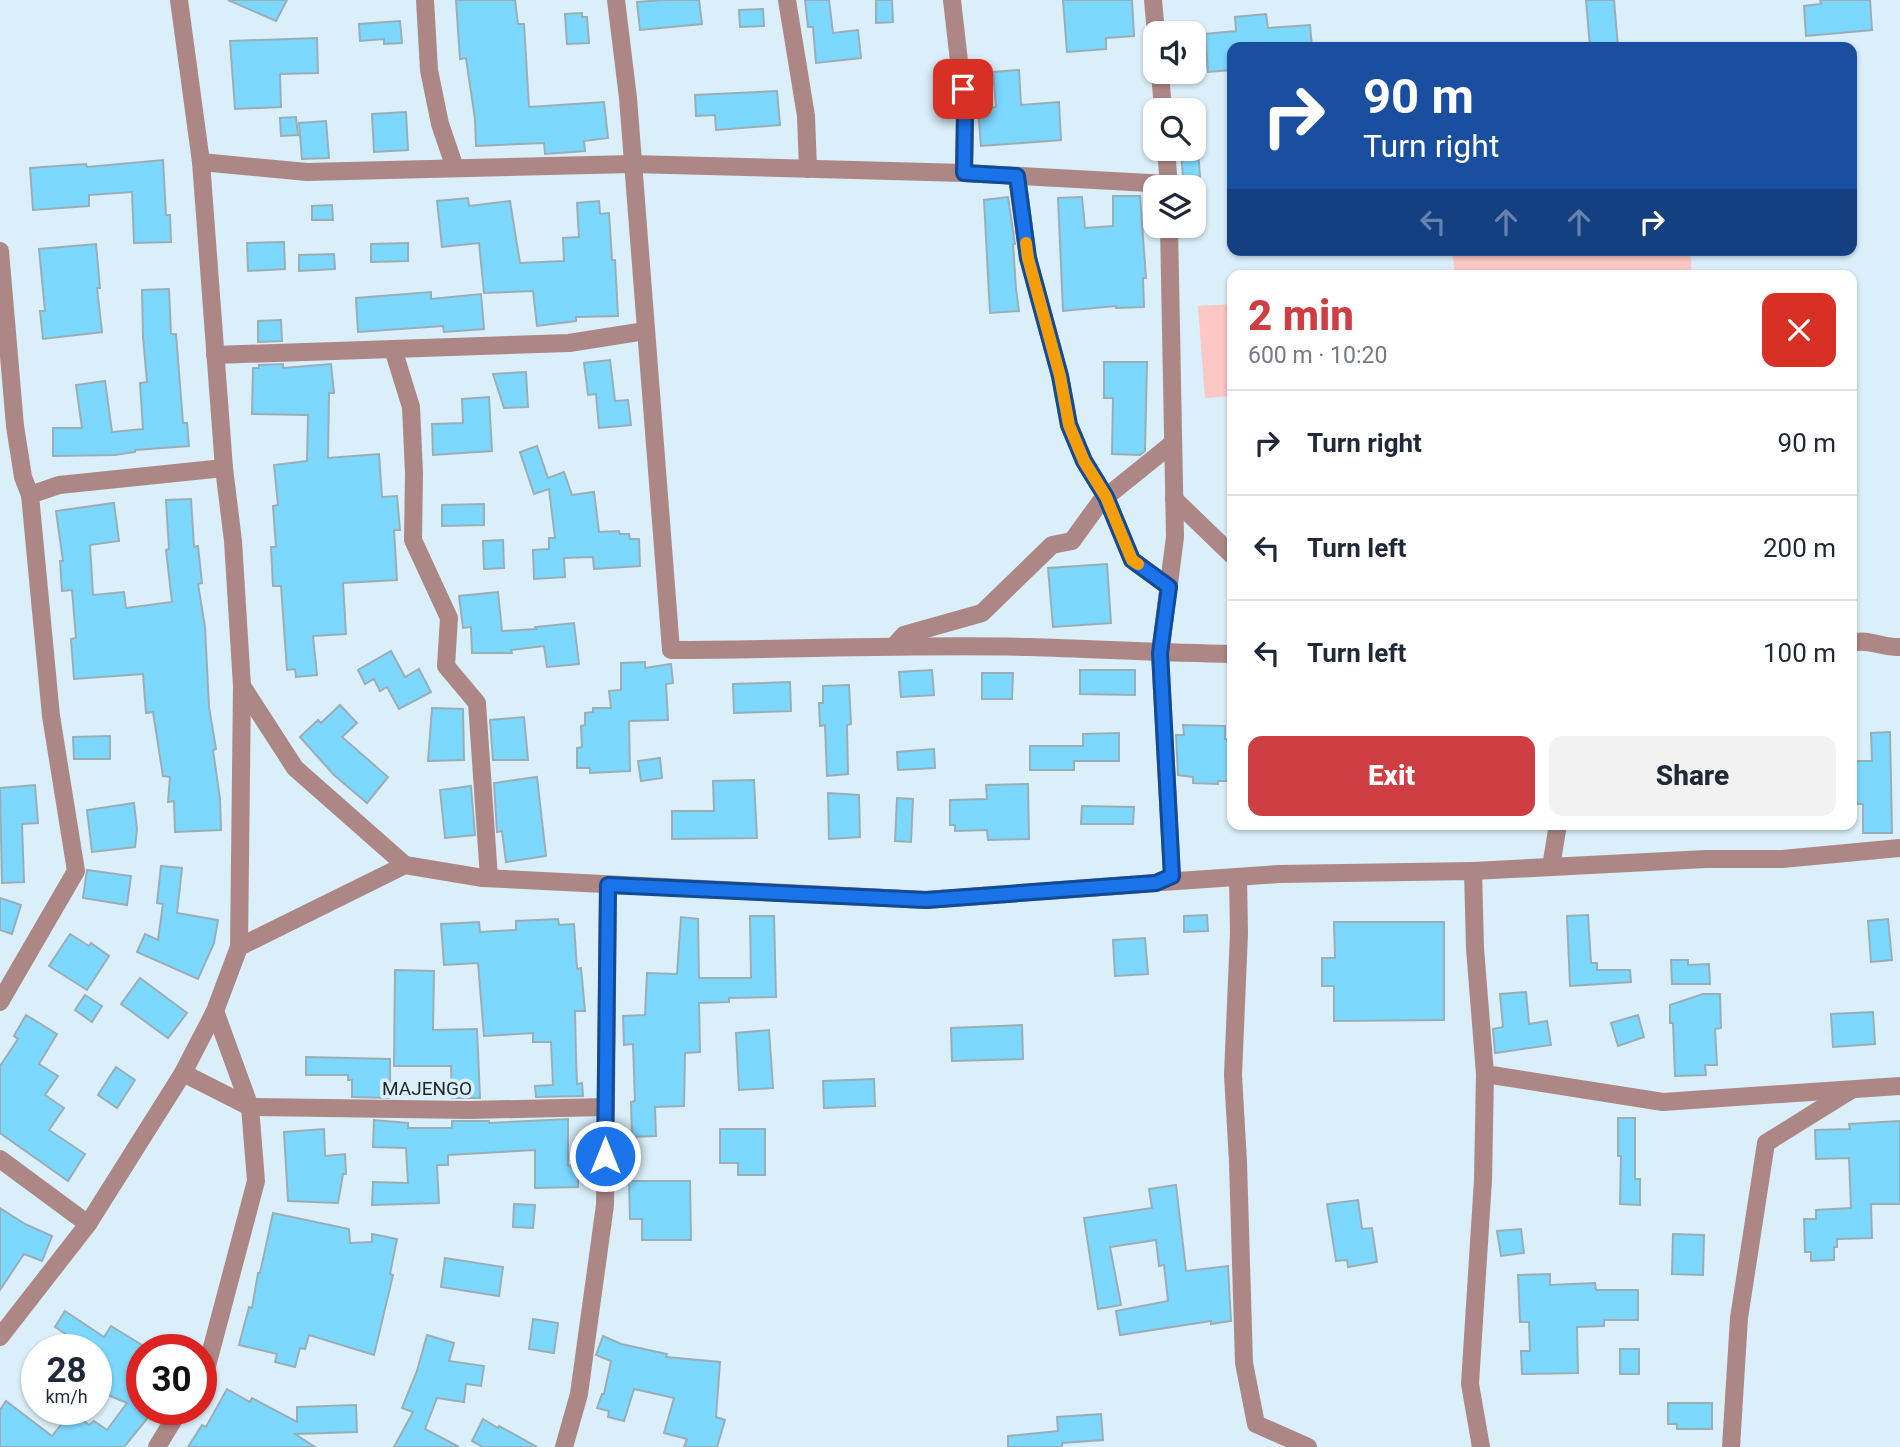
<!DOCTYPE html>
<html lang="en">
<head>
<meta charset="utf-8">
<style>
  body { margin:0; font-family:Roboto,sans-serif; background:#f2f2f3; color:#1f2937; height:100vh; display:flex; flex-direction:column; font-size:26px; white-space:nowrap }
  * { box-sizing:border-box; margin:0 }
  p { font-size:23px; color:#747a83 }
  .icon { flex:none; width:38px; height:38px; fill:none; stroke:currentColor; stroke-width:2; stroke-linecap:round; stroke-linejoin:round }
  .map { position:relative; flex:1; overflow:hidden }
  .sheet { position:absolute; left:1227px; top:270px; width:630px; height:560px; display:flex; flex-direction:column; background:#fff; border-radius:14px; box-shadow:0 2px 5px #0004 }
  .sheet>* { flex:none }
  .banner { position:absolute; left:1227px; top:42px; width:630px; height:214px; border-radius:14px; box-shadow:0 2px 5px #0004; background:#1a4fa0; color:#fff; overflow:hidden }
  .buttons { position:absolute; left:1143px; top:21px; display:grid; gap:14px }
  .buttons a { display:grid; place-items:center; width:63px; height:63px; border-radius:14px; background:#fff; box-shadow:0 2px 5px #0004; font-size:35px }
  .speed { position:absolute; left:21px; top:1334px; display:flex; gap:14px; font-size:35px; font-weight:700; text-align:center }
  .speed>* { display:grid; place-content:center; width:91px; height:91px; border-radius:50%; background:#fff; box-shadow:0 2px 5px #0004; line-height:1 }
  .speed small { font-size:18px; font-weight:400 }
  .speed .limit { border:10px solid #d22; background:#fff; color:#111 }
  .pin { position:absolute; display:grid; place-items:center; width:60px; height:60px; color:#fff; margin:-30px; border-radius:14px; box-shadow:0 4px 10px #0006 }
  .me { position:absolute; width:77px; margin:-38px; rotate:0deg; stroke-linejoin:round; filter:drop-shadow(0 0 5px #0008) }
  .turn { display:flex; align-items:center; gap:24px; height:147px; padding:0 21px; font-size:32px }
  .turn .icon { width:91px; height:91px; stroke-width:2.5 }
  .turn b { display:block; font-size:49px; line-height:60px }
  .lanes { display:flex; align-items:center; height:66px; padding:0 21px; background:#0003; justify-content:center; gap:35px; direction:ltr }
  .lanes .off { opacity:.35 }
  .round { display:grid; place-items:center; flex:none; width:74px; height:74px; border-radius:14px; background:#f2f2f3 }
  .overview { display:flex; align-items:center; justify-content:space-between; height:119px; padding:0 21px }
  h1 { font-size:42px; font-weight:800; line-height:52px; color:#ce3e43 }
  .cta { display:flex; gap:14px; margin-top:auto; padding:14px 21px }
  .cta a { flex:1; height:80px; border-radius:14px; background:#ce3e43; color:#fff; font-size:28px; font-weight:800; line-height:80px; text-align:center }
  .cta a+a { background:#f2f2f3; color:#1f2937 }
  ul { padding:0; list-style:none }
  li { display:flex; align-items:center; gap:21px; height:105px; padding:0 21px; border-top:2px solid #e0e1e3 }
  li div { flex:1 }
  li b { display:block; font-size:26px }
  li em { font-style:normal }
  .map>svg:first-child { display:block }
  .green { fill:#fcc7c4 }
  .building { fill:#7dd8ff; stroke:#9aaeb7; stroke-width:2 }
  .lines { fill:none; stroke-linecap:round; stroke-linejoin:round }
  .minor { stroke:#ac8785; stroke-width:18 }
  .route-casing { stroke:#114b97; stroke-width:18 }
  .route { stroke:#1a73e8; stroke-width:12 }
  .slow { stroke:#f59e0b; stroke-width:12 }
  .labels { text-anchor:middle; stroke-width:7; stroke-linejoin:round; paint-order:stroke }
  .street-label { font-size:19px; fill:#1f272b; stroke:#daeff9 }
</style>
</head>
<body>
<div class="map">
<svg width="1900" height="1447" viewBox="0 0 1900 1447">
  <rect width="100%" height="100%" fill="#daeff9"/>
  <g class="green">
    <polygon points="1452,250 1690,250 1692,275 1455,275"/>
    <polygon points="1232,304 1232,396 1205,398 1198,306"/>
  </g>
  <g class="building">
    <polygon points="228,0 287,0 276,21"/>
    <polygon points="456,0 515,0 518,24 524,24 529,107 604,102 608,138 584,141 585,151 545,154 544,143 476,146 475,119 466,58 460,59"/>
    <polygon points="663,0 699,0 702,24 640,30 637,2"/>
    <polygon points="805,0 829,0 833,33 858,30 861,58 816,63 813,27 808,27"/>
    <polygon points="876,0 892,0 893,22 876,23"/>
    <polygon points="1063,0 1132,0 1134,36 1106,38 1106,49 1067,52"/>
    <polygon points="1586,0 1614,0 1618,47 1590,47"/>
    <polygon points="1820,0 1870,0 1872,30 1806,36 1804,6 1821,4"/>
    <polygon points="763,9 764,26 740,27 739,10"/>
    <polygon points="582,13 582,17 587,17 589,43 567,44 565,14"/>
    <polygon points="1266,14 1268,28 1310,25 1312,47 1232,47 1232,70 1208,72 1205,34 1236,31 1235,17"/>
    <polygon points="400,21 402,43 384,44 384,39 360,41 359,24"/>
    <polygon points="317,38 318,73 280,74 281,107 235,109 230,41"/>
    <polygon points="1019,70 1021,105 1059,102 1061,140 981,146 978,109 996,107 993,72"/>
    <polygon points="777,91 780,125 716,130 715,115 696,116 695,95"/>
    <polygon points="406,112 408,150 374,152 372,114"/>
    <polygon points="296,117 298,135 281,136 280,118"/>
    <polygon points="326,121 329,158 302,159 299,123"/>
    <polygon points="1181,149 1198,149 1200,177 1183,179"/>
    <polygon points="163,160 166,215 170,215 171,242 134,243 132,192 89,195 89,206 33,210 30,168 86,164 87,167"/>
    <polygon points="1113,196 1140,196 1146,278 1143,278 1144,307 1116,308 1116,306 1063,311 1058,198 1082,197 1085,228 1113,226"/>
    <polygon points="1008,197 1015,244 1013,244 1016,289 1019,311 990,313 984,200"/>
    <polygon points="468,198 469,206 510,201 520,263 564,261 563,238 579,237 577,203 599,201 600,214 609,213 612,260 615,260 618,316 576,317 576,321 537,326 533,291 484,293 479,243 442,247 437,201"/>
    <polygon points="332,205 333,220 312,220 312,206"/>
    <polygon points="284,242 285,269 248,271 247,243"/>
    <polygon points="408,243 408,261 371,262 371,244"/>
    <polygon points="96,244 100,288 97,288 102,332 43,339 40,311 45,311 39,249"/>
    <polygon points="334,254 335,269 299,271 299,255"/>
    <polygon points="169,289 171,334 176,334 183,423 187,423 189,446 135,450 135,452 115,455 53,456 53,428 82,428 76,385 105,381 112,432 143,429 140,383 147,382 143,337 142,290"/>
    <polygon points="431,292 431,299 481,294 484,329 444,332 443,326 358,332 356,298"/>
    <polygon points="281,320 282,341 258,342 258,321"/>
    <polygon points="610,360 615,401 628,400 631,425 599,428 596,394 588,395 584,363"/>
    <polygon points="1104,362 1147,362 1145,451 1140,455 1112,454 1113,398 1104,398"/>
    <polygon points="283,364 283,368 331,364 334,393 329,393 328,458 379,454 382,497 397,496 400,530 394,530 397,580 343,583 346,634 313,636 317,675 296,677 295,669 287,670 281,586 273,586 271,547 276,547 273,506 278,505 274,465 307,461 308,415 252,414 253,368 259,368 259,365"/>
    <polygon points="526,372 528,407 504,408 493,374"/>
    <polygon points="489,397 492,451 433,455 432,424 463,423 462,399"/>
    <polygon points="537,446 548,478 564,472 572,495 594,492 599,532 619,531 620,534 629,534 630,539 639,539 640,566 594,569 593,557 564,558 565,577 534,579 533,550 549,549 549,538 555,538 549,489 534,494 520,452"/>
    <polygon points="191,499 194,547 198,546 202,583 198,584 205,627 209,707 216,749 213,750 220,799 221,830 175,832 174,801 168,802 170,777 163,776 153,712 146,713 143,674 74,679 71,639 76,638 72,590 62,591 60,561 63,561 56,511 114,503 119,541 90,545 93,595 124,592 126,608 172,602 166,550 169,549 166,500"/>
    <polygon points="484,504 484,525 442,526 442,505"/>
    <polygon points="503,540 504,568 484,569 483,541"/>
    <polygon points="1107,564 1111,623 1053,627 1048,568"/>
    <polygon points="498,592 502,631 536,629 535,627 574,623 579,664 547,667 544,646 511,650 512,653 472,653 471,627 463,628 459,596"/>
    <polygon points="391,651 405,677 419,669 431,692 399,709 387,687 380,691 374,679 365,684 358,670"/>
    <polygon points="645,662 645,668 671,664 673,683 666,684 668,720 629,721 630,771 590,773 590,768 577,768 577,748 582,747 581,726 585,725 585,713 593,712 593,708 611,708 609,691 621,690 621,663"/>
    <polygon points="932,670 934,695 901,697 899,672"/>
    <polygon points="1080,670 1135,670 1135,695 1080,694"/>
    <polygon points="982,673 1013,673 1012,699 982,699"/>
    <polygon points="790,682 791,711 734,713 733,684"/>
    <polygon points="849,685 851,724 847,725 848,774 827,776 825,725 820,726 819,703 823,703 823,686"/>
    <polygon points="340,705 357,723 342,737 388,777 367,803 334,775 300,737 318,720 321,723"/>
    <polygon points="432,708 463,709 464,760 428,761"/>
    <polygon points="524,717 528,760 493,760 490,720"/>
    <polygon points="1183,725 1225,726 1225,739 1232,739 1232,781 1218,781 1218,784 1193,783 1193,777 1178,775 1176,735 1184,735"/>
    <polygon points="1890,732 1892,833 1863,833 1863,804 1853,804 1852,761 1872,761 1871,733"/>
    <polygon points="1119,733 1119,761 1074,761 1074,770 1030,770 1030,746 1083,746 1083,734"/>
    <polygon points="110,736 110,759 74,759 73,737"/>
    <polygon points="934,749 935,768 898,770 897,752"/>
    <polygon points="660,758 662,778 641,781 638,761"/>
    <polygon points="537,777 546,856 506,862 502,831 497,832 494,783"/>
    <polygon points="754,780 757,838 672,839 672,811 714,811 713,781"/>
    <polygon points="1028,784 1029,839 988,840 987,830 955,831 955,825 950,825 950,800 987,799 986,785"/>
    <polygon points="35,785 38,823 22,824 24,882 2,883 0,788"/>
    <polygon points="471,786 475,835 445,838 440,790"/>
    <polygon points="828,793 859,795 860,837 829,839"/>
    <polygon points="897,798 913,799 911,842 895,841"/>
    <polygon points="134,803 137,829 135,847 92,852 87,810"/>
    <polygon points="1082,806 1134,807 1133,824 1081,824"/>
    <polygon points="161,866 182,868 177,913 218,920 214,943 198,979 137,952 145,934 158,940 163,904 157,903"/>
    <polygon points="87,870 131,876 127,905 83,898"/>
    <polygon points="0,898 21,905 12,934 0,930"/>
    <polygon points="1207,915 1208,931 1184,932 1184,916"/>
    <polygon points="1588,915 1591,963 1597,963 1597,970 1630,970 1631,982 1570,986 1567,916"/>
    <polygon points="750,916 774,916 776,997 729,998 729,1002 699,1003 700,1052 685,1053 684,1106 655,1107 656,1136 632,1137 631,1102 635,1101 633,1044 624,1045 623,1016 645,1015 647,973 677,974 681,917 698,919 699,978 751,978"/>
    <polygon points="558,919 559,925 574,924 577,969 581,968 585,1011 575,1011 576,1056 577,1084 582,1083 583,1096 536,1097 535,1086 553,1085 551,1042 533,1042 533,1033 484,1036 478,963 444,965 441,924 479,922 480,932 516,930 516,921"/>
    <polygon points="1888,919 1892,960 1871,962 1868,921"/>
    <polygon points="1334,922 1444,922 1444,1020 1334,1021 1334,986 1322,986 1322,958 1335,958"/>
    <polygon points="70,934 89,946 91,943 109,956 87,990 49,966"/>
    <polygon points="1145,938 1148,974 1115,976 1113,940"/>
    <polygon points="1671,960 1688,960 1688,965 1709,964 1710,984 1672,984"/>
    <polygon points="395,970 434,971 433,1030 477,1029 480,1098 452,1098 451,1066 394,1066"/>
    <polygon points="140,978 187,1013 168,1038 121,1004"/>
    <polygon points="1526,992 1529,1024 1547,1021 1551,1045 1495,1053 1493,1029 1503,1027 1500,994"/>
    <polygon points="1703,994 1720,994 1721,1028 1715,1029 1717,1065 1705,1065 1706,1075 1675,1076 1673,1023 1670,1023 1670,1005"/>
    <polygon points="85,995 102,1006 92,1022 75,1010"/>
    <polygon points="1873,1012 1875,1044 1833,1047 1831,1014"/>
    <polygon points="26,1015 57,1034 39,1064 58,1076 45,1095 64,1108 49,1130 85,1154 68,1181 0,1133 0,1066 18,1039 14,1036"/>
    <polygon points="1638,1015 1644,1037 1618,1046 1611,1023"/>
    <polygon points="1022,1025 1023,1059 952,1061 951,1028"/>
    <polygon points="769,1030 773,1088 739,1090 736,1033"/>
    <polygon points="306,1057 390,1059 390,1098 352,1097 352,1080 348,1080 348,1075 306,1075"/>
    <polygon points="116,1067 135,1080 117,1108 98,1095"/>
    <polygon points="874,1079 875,1106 824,1108 823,1081"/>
    <polygon points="1618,1118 1635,1118 1635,1179 1640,1179 1640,1205 1620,1204 1621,1156 1618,1156"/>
    <polygon points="568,1119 568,1166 578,1165 578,1187 535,1188 535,1150 448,1155 448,1165 437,1165 439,1203 372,1205 373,1182 408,1183 406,1148 373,1147 374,1120 408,1123 408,1128 452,1128 452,1121 489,1121 489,1123"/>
    <polygon points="1900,1121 1900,1204 1871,1204 1872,1238 1837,1239 1837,1247 1834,1247 1834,1260 1811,1261 1811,1252 1805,1252 1804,1219 1816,1219 1816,1210 1851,1208 1849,1158 1816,1159 1815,1130 1850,1129 1849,1124"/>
    <polygon points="324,1129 325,1156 345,1154 346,1174 343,1174 338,1203 288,1201 284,1132"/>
    <polygon points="720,1129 765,1129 765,1175 738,1175 738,1163 720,1163"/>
    <polygon points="629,1181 690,1181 691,1240 642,1240 642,1219 630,1219"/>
    <polygon points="1176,1185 1186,1271 1228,1266 1231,1321 1211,1324 1211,1321 1120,1335 1116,1311 1168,1301 1164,1265 1159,1266 1156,1240 1110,1247 1121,1305 1098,1309 1084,1218 1152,1208 1149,1189"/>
    <polygon points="1358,1200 1362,1229 1372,1228 1377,1262 1348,1267 1347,1260 1336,1261 1327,1204"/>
    <polygon points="514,1204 535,1205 533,1228 513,1227"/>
    <polygon points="0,1208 25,1224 52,1236 42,1261 24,1254 0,1290"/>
    <polygon points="273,1213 349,1229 350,1243 372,1242 372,1234 397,1239 390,1274 393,1275 374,1355 309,1335 305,1349 300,1348 295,1367 275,1362 277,1354 239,1345 249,1307 252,1308 258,1273 260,1273"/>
    <polygon points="1521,1229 1524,1253 1501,1256 1497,1231"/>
    <polygon points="1673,1234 1704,1235 1703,1275 1672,1274"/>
    <polygon points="445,1258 503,1267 499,1296 441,1287"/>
    <polygon points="1550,1274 1550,1285 1595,1283 1596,1290 1638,1290 1638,1320 1604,1320 1604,1326 1577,1327 1578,1373 1522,1374 1521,1351 1530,1351 1529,1322 1520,1322 1518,1275"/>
    <polygon points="65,1311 104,1337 111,1326 142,1345 142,1409 155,1409 124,1447 0,1447 0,1410 6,1401 52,1436 72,1411 89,1425 94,1421 107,1430 127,1403 96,1390 96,1370 101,1358 96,1354 96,1349 89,1349 55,1327"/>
    <polygon points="533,1319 558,1323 554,1353 529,1349"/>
    <polygon points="427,1335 454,1343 449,1361 484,1366 481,1386 466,1384 464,1402 437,1398 425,1429 459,1447 394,1447 413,1412 402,1408 417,1371"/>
    <polygon points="603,1336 621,1344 667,1354 666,1357 720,1362 716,1417 725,1420 717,1447 684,1447 687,1439 664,1433 674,1398 634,1389 624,1421 608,1417 609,1411 597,1408 602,1394 604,1394 611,1361 596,1355"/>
    <rect x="1620" y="1349" width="19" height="25"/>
    <polygon points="227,1389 250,1402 252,1398 297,1422 297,1407 356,1405 357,1432 295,1434 315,1447 188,1447 202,1425 206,1427"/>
    <polygon points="1668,1403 1712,1403 1712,1429 1677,1429 1677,1424 1668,1424"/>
    <polygon points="1101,1414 1103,1440 1062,1443 1062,1447 1008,1447 1008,1436 1058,1431 1057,1417"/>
    <polygon points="483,1419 498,1428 499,1426 537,1447 483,1447 472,1441"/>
  </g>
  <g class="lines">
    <g class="minor">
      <polyline points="179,0 201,162 224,468 233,541 242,686 295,768 405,865 483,878 926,900 1156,883 1172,876 1160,653 1175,537 1169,226"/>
      <polyline points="425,0 429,70 440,124 455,168"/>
      <path d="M616,0L628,98L671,650C790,650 910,644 1029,647C1097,649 1164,653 1232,654"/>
      <polyline points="787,0 806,116 808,169"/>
      <polyline points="952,0 965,114 964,173"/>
      <polyline points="1153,0 1156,33"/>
      <polyline points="1160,72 1163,110"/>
      <polyline points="1166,149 1169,187"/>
      <polyline points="201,162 307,172 632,164 964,173 1168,184"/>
      <polyline points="1017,176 1028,258 1060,376 1069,425 1084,461 1106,497 1132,560 1169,587"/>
      <polyline points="0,251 15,426 23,477 30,495"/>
      <polyline points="393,349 411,407 414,473 413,540 449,618 446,666 477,703 489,878"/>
      <polyline points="215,355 569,343 645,331"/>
      <polyline points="1174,499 1232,555"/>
      <path d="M1852,643C1867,638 1883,648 1900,647"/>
      <polyline points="894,646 904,635 982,613 1052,545 1072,541 1101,501 1173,443"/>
      <polyline points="1551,867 1558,824"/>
      <polyline points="1473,871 1706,859 1782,859 1900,848"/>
      <polyline points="1238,877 1239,933 1233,1075 1238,1162 1244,1363 1256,1424 1308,1447"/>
      <polyline points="1163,882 1279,874 1473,871 1475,948 1485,1074 1663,1102 1900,1086"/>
      <polyline points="239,947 242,686"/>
      <polyline points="0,1002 76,871 51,716 30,495 59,485 224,468"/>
      <polyline points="183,1073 250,1107 470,1110 605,1107"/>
      <polyline points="0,1159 88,1224"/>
      <polyline points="0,1337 88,1224 183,1073 215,1011 239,947 405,865"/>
      <polyline points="201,1375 207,1366 256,1181 250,1107 215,1011"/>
      <polyline points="157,1447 180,1409"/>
      <polyline points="564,1447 579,1394 605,1205 608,885"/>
      <polyline points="1481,1447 1470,1384 1483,1180 1485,1074"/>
      <polyline points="1731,1447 1739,1318 1766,1143 1851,1090"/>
    </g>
  </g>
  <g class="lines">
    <g class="route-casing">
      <polyline id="route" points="605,1156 608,885 926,900 1156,883 1172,876 1160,653 1169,587 1132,560 1106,497 1084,461 1069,425 1060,376 1028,258 1017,176 964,173 965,114 963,89"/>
    </g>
    <use href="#route" class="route"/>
    <polyline class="slow" points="1026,243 1028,258 1060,376 1069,425 1084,461 1106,497 1132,560 1138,564"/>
  </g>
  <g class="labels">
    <g class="street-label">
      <text x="427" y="1095">MAJENGO</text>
    </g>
  </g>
</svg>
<div class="buttons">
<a><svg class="icon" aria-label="sound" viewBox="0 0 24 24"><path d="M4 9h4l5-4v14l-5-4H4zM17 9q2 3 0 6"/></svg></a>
<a><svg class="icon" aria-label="search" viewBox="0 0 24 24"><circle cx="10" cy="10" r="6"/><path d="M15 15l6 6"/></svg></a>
<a><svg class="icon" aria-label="layers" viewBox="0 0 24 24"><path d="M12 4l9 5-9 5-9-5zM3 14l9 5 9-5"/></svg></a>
</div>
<div class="speed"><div>28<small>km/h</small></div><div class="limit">30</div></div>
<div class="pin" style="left:963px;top:89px;background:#d93025"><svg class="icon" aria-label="arrive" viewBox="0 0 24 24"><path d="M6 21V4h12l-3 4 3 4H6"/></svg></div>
<svg class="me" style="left:605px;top:1156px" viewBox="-20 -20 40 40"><circle r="17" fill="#1a73e8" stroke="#fff" stroke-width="3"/><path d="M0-11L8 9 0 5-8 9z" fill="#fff"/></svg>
<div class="banner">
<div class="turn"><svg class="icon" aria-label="right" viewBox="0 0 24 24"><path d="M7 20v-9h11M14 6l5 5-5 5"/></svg><div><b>90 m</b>Turn right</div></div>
<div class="lanes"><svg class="icon off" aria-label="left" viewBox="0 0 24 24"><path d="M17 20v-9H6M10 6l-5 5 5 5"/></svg><svg class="icon off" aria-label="ahead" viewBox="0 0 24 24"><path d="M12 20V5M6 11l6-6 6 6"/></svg><svg class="icon off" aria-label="ahead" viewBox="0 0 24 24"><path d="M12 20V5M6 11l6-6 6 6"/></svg><svg class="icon" aria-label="right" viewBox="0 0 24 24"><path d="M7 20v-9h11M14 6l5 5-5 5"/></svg></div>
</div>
<section class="sheet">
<div class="overview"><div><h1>2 min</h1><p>600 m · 10:20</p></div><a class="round" style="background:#d93025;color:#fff"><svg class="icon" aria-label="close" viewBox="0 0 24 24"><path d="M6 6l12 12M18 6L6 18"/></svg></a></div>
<ul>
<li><svg class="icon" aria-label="right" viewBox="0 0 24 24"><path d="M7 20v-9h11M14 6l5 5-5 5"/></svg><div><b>Turn right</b></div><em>90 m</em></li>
<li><svg class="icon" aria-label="left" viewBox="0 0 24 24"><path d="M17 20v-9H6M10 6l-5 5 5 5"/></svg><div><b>Turn left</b></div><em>200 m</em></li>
<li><svg class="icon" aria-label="left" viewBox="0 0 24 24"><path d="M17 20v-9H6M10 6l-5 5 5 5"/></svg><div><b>Turn left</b></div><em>100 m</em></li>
</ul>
<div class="cta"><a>Exit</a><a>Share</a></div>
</section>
</div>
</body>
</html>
